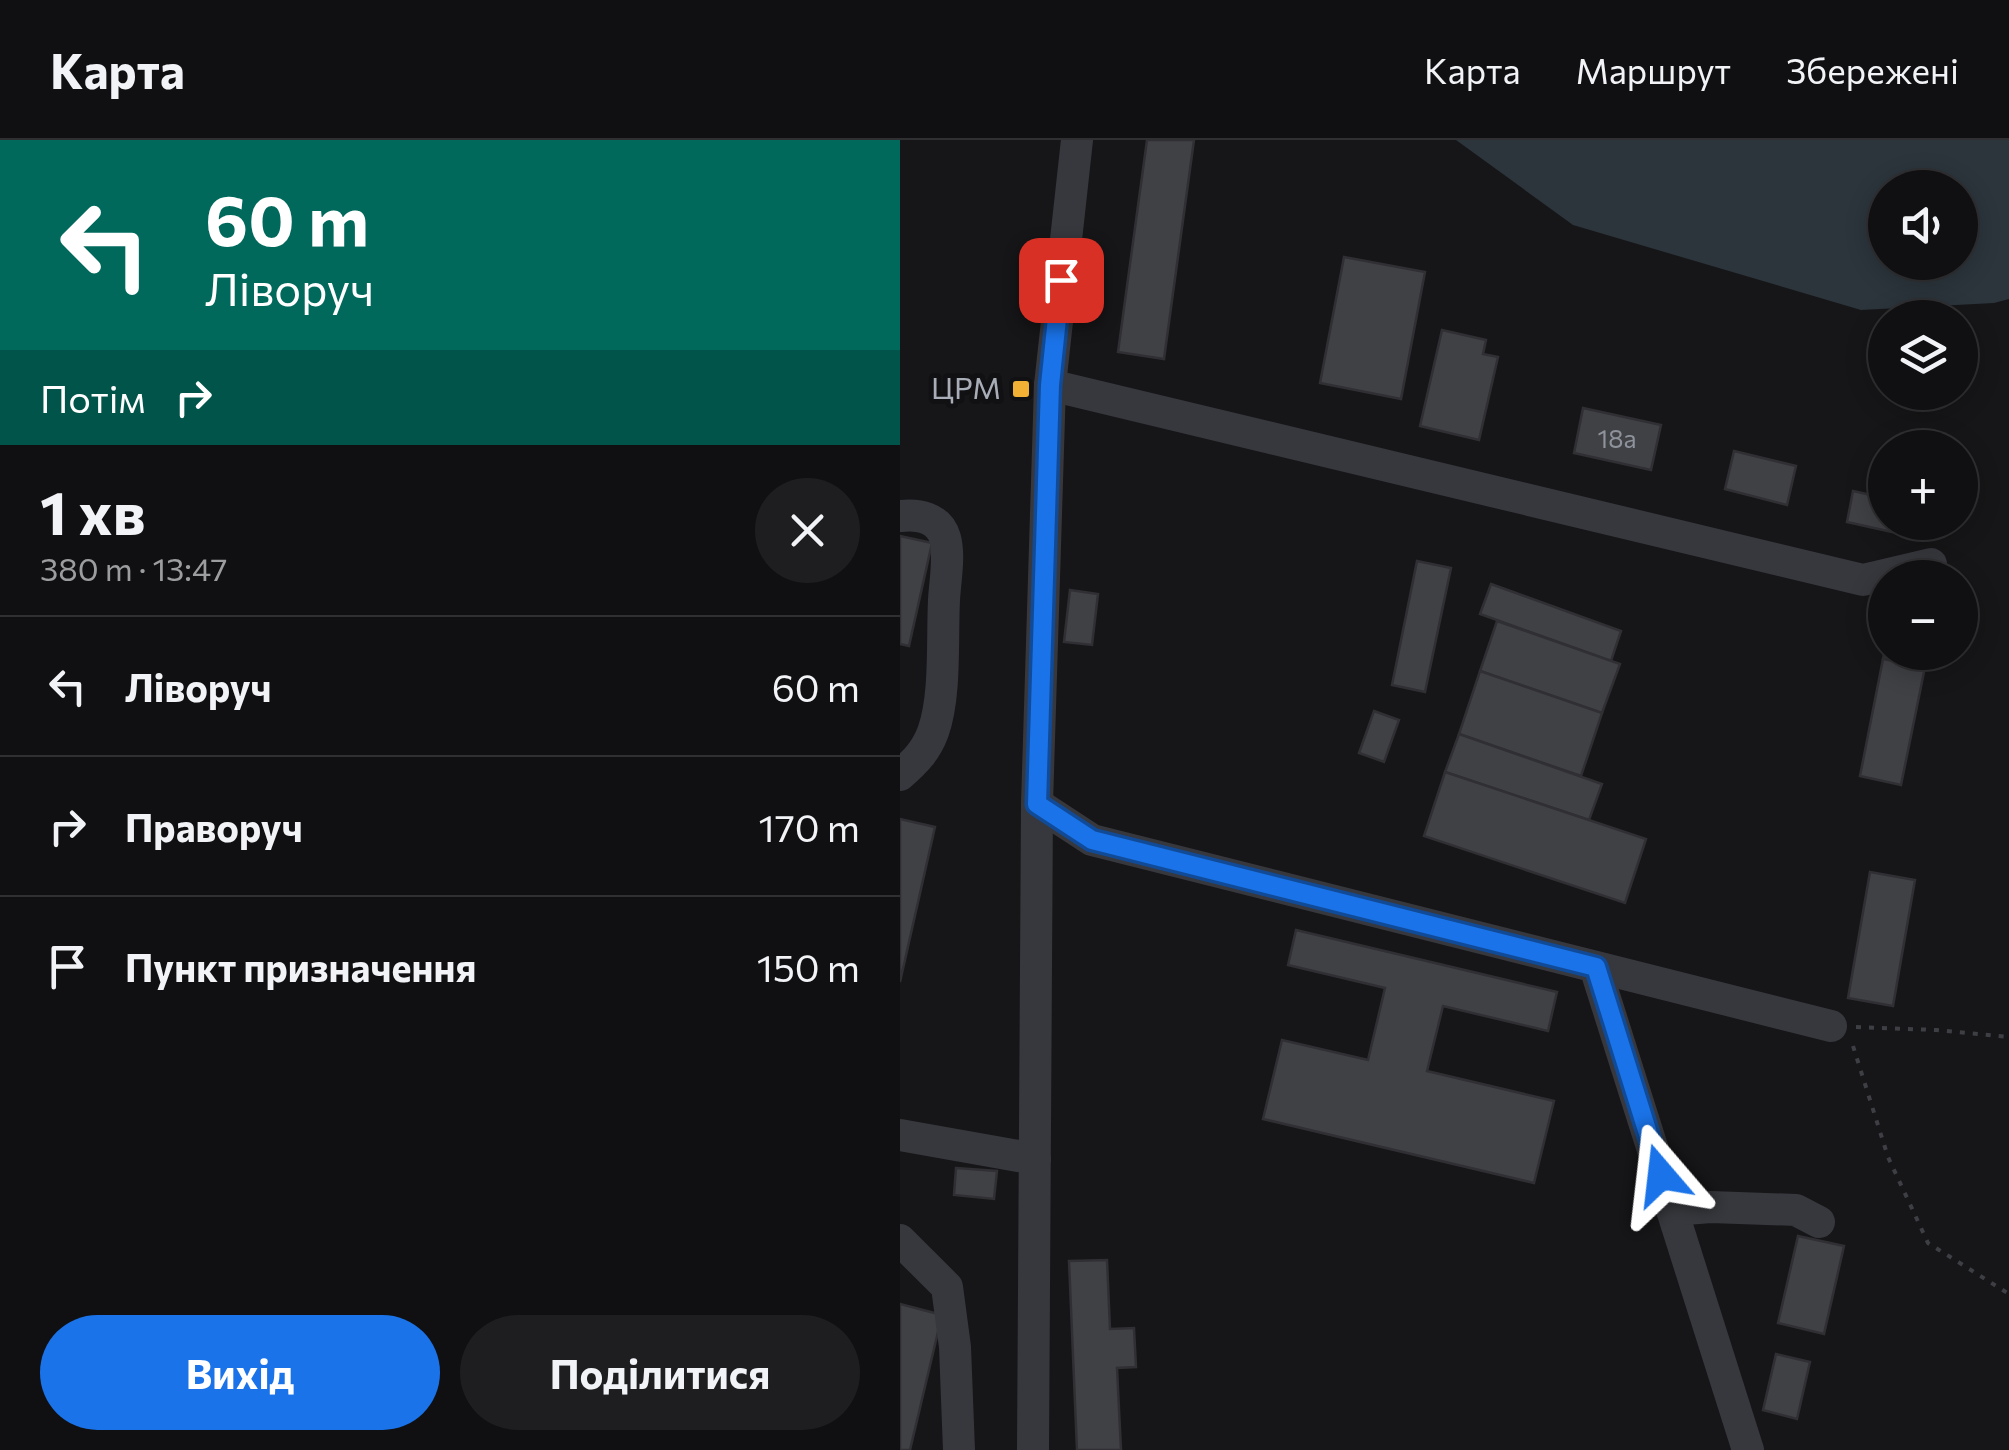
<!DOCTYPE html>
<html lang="uk">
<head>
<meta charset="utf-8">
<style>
  body { margin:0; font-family:Commissioner,sans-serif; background:#1e1e20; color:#f1f3f6; height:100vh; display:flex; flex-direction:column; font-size:38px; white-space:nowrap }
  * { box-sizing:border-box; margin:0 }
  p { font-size:32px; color:#9c9d9f }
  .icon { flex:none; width:55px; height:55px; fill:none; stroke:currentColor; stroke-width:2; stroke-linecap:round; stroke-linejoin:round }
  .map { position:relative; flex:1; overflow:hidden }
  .sheet { display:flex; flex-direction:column; background:#101012; width:900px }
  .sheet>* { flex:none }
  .hud { background:#00695c; color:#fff; overflow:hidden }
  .tools { position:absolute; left:968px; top:30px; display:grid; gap:20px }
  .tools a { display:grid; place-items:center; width:110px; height:110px; border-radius:50%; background:#101012; box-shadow:0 5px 25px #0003,0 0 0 2px #303032; font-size:50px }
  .pin { position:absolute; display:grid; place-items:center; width:85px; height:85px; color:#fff; margin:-42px; border-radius:20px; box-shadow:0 5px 15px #0006 }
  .me { position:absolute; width:110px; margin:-55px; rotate:343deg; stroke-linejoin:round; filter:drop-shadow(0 0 8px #0008) }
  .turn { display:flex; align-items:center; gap:35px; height:210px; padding:0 40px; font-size:45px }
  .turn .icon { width:130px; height:130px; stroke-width:2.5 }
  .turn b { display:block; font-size:70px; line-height:85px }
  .then { display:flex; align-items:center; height:95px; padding:0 40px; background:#0003; gap:20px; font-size:38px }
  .round { display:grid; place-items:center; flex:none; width:105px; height:105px; border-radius:52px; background:#1e1e20 }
  .summary { display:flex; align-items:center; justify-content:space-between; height:170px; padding:0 40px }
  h1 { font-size:60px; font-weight:700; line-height:75px }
  .primary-button { display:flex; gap:20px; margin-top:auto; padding:20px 40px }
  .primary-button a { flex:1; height:115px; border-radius:60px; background:#1a73e8; color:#fff; font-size:40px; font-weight:700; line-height:115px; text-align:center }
  .primary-button a+a { background:#1e1e20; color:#f1f3f6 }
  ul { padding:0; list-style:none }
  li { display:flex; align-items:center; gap:30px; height:140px; padding:0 40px; border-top:2px solid #303032 }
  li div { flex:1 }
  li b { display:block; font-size:38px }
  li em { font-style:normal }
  header { display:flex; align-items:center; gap:60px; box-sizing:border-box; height:140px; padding:0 50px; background:#101012; border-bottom:2px solid #303032 }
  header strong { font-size:48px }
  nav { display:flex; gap:55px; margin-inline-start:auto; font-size:35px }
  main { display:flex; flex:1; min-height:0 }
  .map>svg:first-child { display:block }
  .water { fill:#2c353c; fill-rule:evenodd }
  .building { fill:#404145; stroke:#303034; stroke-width:2.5 }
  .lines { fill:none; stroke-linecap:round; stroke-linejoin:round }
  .path { stroke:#3d3f44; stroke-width:4; stroke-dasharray:5 8; stroke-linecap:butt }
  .minor { stroke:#37383d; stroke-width:32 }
  .route-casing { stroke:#114b97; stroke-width:25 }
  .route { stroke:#1a73e8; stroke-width:18 }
  .poi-dot { fill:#f2b134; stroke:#111113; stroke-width:4 }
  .labels { text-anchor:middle; stroke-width:10; stroke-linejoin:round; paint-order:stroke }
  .number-label { font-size:25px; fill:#8e929b }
  .poi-label { font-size:30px; fill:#a8adb8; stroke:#111113; text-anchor:end }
</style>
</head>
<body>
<header>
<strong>Карта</strong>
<nav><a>Карта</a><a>Маршрут</a><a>Збережені</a></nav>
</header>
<main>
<section class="sheet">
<div class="hud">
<div class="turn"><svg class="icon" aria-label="left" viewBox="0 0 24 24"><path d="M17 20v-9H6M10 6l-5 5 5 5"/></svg><div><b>60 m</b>Ліворуч</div></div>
<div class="then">Потім<svg class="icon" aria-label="right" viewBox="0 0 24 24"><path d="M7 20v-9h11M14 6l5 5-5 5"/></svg></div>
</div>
<div class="summary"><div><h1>1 хв</h1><p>380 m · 13:47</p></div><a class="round"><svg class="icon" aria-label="close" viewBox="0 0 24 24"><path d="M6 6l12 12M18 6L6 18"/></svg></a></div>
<ul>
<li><svg class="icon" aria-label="left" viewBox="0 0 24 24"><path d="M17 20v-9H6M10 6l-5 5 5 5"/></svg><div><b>Ліворуч</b></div><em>60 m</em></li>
<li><svg class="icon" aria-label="right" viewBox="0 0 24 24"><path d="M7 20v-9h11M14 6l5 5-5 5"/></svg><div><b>Праворуч</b></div><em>170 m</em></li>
<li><svg class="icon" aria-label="arrive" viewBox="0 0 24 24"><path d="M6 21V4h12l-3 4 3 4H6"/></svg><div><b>Пункт призначення</b></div><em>150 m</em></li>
</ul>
<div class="primary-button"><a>Вихід</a><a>Поділитися</a></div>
</section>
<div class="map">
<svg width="1109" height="1310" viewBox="0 0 1109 1310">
  <rect width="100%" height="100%" fill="#161618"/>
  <path class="water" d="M556,0H1109V159L1094,163L961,170L673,85ZM985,48H1060V122H985Z"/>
  <g class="building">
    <polygon points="247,0 294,0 264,219 218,212"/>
    <polygon points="444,117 525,132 501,259 420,243"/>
    <polygon points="542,190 586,200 583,214 598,217 579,300 520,286"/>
    <polygon points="683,268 761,285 751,330 674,313"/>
    <polygon points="834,311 896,326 887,365 825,349"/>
    <polygon points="953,351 985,358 985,382 1023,382 1019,398 947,382"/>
    <polygon points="0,396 32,403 9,506 0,504"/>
    <polygon points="517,421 551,428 525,552 492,545"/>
    <polygon points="591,444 721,491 711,521 580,474"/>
    <polygon points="170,450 198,454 192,505 164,502"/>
    <polygon points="597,481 720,524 702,573 580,531"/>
    <polygon points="985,509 985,512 1028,512 1025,527 983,519"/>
    <polygon points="983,519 1025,527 1001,645 960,636"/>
    <polygon points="580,531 702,573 681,636 559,594"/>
    <polygon points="474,571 499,580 484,622 459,613"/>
    <polygon points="559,594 702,644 689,680 545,632"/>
    <polygon points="545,632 746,699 725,763 524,696"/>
    <polygon points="0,679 35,687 0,842"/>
    <polygon points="970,732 1015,740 993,866 948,858"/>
    <polygon points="396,790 657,852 648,891 543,866 527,931 654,961 634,1043 363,979 382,900 468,920 485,848 388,825"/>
    <polygon points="56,1028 97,1031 94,1059 54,1055"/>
    <polygon points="898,1096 944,1106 924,1194 878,1183"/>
    <polygon points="207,1120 210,1189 234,1188 236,1227 217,1228 221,1310 177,1310 169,1121"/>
    <polygon points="0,1164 42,1175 10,1310 0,1310"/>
    <polygon points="876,1214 910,1222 897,1279 863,1270"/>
  </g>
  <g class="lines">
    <g class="path">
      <polyline points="956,887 1036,890 1109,897"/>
      <polyline points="953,906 988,1017 1028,1103 1109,1154"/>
    </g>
    <g class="minor">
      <polyline points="150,245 963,440 1031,424"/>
      <path d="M0,376C18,374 39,377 45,398C50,416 45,441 44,460C42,499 46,557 33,592C26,611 15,622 0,635"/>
      <polyline points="137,664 192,700 931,886"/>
      <polyline points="695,827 848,1310"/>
      <polyline points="0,995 135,1019"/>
      <polyline points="772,1070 811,1067 896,1070 919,1082"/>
      <polyline points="0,1100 47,1147 55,1207 59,1310"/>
      <polyline points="133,1310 137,664 150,245 177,0"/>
    </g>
  </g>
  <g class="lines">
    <g class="route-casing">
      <polyline id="route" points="161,140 150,245 137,664 192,700 696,827 761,1035"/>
    </g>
    <use href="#route" class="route"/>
  </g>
  <rect class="poi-dot" x="111" y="239" width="20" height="20" rx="5"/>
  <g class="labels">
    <g class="number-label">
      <text x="717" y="308">18а</text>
    </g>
    <g class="poi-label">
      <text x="101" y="259">ЦРМ</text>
    </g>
  </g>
</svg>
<div class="tools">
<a><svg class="icon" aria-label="sound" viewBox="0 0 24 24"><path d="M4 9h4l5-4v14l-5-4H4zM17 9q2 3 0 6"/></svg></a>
<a><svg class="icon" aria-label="layers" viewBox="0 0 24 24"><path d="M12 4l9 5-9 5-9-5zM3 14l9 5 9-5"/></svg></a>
<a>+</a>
<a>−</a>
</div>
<div class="pin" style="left:161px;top:140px;background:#d93025"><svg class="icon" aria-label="arrive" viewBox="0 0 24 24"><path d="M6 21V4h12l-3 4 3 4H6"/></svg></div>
<svg class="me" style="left:761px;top:1035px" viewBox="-20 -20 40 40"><path d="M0-17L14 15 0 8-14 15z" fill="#1a73e8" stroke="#fff" stroke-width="4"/></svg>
</div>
</main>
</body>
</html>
